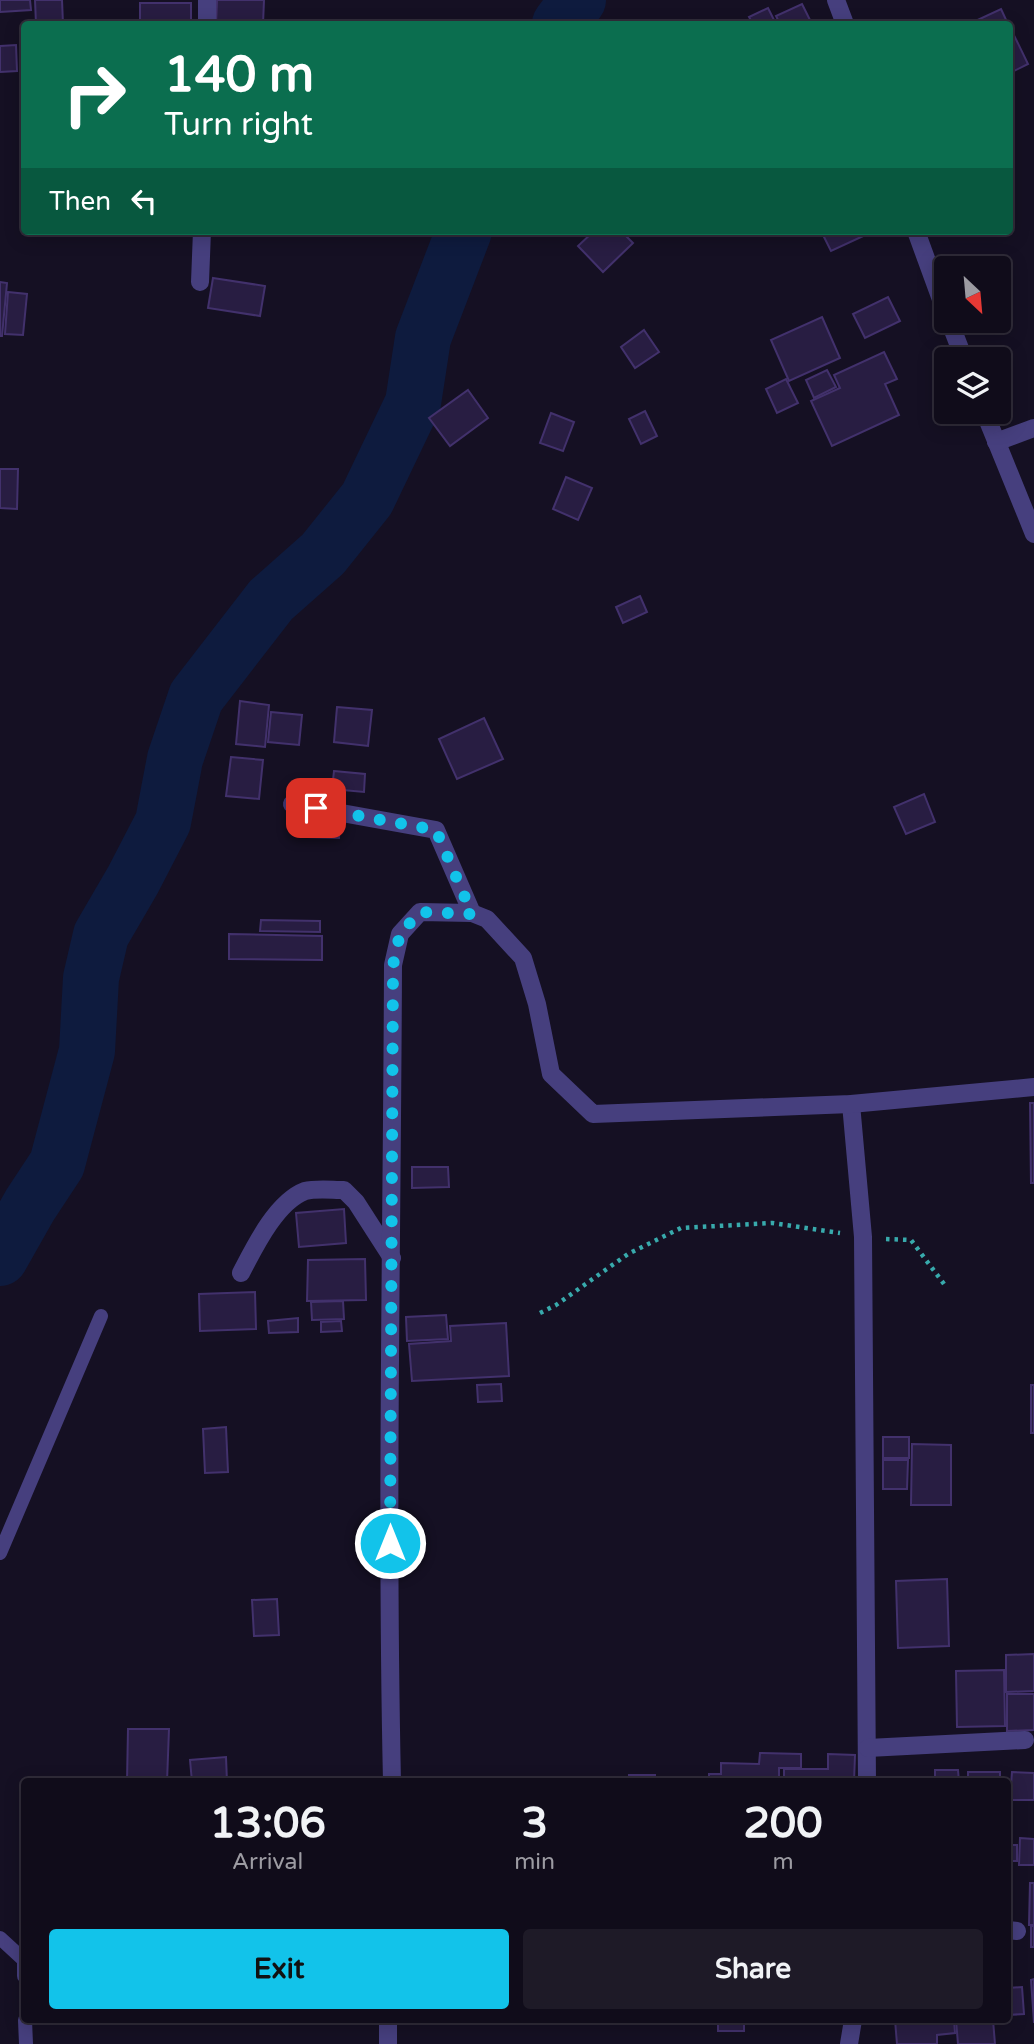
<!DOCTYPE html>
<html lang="en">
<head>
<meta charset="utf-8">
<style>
  body { margin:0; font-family:"Varela Round",sans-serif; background:#1e1a27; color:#f1f3f6; height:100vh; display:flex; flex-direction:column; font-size:26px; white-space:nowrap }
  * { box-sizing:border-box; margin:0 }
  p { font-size:23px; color:#9c9ba2 }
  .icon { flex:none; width:38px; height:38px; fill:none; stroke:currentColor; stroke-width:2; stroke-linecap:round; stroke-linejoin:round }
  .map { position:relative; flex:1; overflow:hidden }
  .details { position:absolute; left:21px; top:1778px; width:990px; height:245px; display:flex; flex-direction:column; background:#100c1a; border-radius:7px; box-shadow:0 4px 18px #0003,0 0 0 2px #302c39 }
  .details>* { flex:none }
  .guide { position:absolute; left:21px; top:21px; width:992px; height:214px; border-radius:7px; box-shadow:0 4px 18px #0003,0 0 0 2px #302c39; background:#0b6e4f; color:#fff; overflow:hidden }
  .needle { width:46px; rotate:154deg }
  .buttons { position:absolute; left:934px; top:256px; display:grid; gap:14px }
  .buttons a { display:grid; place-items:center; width:77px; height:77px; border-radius:7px; background:#100c1a; box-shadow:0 4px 18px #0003,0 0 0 2px #302c39; font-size:35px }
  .pin { position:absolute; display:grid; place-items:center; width:60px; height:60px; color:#fff; margin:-30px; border-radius:14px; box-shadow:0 4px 10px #0006 }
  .me { position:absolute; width:77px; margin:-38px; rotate:0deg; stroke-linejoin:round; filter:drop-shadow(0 0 5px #0008) }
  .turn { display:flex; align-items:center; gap:24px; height:147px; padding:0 28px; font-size:32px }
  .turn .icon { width:91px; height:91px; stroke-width:2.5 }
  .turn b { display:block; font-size:49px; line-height:60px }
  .then { display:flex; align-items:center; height:66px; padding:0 28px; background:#0003; gap:14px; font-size:26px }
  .eta { display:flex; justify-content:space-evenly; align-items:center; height:119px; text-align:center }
  .eta b { font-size:42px; font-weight:700; line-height:49px }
  .action { display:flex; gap:14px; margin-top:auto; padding:14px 28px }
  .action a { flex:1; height:80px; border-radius:7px; background:#12c3ea; color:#111; font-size:28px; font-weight:700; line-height:80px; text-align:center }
  .action a+a { background:#1e1a27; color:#f1f3f6 }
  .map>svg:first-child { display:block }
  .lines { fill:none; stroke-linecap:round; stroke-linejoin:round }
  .river { stroke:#0e1b3e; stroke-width:56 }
  .building { fill:#281d42; stroke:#42316c; stroke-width:2 }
  .path { stroke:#38aaac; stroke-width:4.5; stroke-dasharray:3.5 5; stroke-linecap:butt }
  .service { stroke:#463f7e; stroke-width:14 }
  .minor { stroke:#463f7e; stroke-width:18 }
  .route { stroke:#12c3ea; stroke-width:12; stroke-dasharray:0 21.6 }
</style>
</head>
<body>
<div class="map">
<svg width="1034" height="2044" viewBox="0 0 1034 2044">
  <rect width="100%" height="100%" fill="#151023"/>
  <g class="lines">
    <g class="river">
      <polyline points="560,24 578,0"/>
      <polyline points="0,1258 30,1205 57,1164 87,1051 91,978 101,935 133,880 163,822 175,759 196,697 271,600 323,554 367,499 413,403 423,338 464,231"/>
    </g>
  </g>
  <g class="building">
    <polygon points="0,0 30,0 31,10 0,12"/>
    <polygon points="35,0 62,0 63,24 36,24"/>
    <polygon points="217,0 264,0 263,24 216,24"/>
    <rect x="140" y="3" width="51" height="21"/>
    <polygon points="802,4 812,24 780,24 776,16"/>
    <polygon points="768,8 776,24 753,24 749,17"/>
    <polygon points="1001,9 1008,24 969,24"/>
    <polygon points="1010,27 1028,64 1010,73"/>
    <polygon points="16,45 17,71 0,72 0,46"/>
    <polygon points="594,231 621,231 633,243 603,272 578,246"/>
    <polygon points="821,231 874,231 831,251"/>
    <polygon points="213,278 265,286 260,316 208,308"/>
    <polygon points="0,282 7,283 2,336 0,336"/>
    <polygon points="8,292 27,294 23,335 5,334"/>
    <polygon points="888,297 900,321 865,338 853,314"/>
    <polygon points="822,317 840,358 789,381 771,340"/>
    <polygon points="644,330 659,352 635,368 621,347"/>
    <polygon points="884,352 897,379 885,384 899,415 832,446 811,401 840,388 834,375"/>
    <polygon points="827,370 836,387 814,398 806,380"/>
    <polygon points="786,379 798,403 777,413 766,389"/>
    <polygon points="468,390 488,418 450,446 429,418"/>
    <polygon points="645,411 657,436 641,444 629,419"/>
    <polygon points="551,413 574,422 563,451 540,443"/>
    <polygon points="0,469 18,469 17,509 0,508"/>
    <polygon points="566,477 592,488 578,520 553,509"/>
    <polygon points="640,596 647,612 623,623 616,607"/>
    <polygon points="240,701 269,705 265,747 236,744"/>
    <polygon points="337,707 372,710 368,746 334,742"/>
    <polygon points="271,712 302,715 299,745 268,742"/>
    <polygon points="484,718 503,759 457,779 439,739"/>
    <polygon points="231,757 263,760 259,799 226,796"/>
    <polygon points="334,771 365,774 364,792 332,789"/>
    <polygon points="924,794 935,822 906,834 894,807"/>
    <polygon points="308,816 340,817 339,838 307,837"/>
    <polygon points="261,920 320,921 320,932 260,931"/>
    <polygon points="229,934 322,936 322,960 229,959"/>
    <polygon points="1030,1103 1034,1103 1034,1183 1031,1183"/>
    <polygon points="412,1167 448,1167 449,1187 412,1188"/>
    <polygon points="344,1209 346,1243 299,1247 296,1213"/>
    <polygon points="365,1259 366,1300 307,1301 308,1260"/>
    <polygon points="255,1292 256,1329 200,1331 199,1294"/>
    <polygon points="343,1301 344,1319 312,1320 311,1302"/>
    <polygon points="446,1315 448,1339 407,1341 406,1317"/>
    <polygon points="298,1318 298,1332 269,1333 268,1321"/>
    <polygon points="341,1321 342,1331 321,1332 321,1322"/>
    <polygon points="506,1323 509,1376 412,1381 409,1344 451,1341 450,1326"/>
    <polygon points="501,1384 502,1401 478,1402 477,1385"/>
    <rect x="1031" y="1385" width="3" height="48"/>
    <polygon points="226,1427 228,1472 205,1473 203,1429"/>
    <rect x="883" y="1437" width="26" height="21"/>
    <polygon points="912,1444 951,1445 951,1505 911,1505"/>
    <polygon points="883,1460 908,1460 907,1489 883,1489"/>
    <polygon points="947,1579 949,1646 898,1648 896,1581"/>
    <polygon points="277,1599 279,1635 254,1636 252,1600"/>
    <polygon points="1034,1654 1034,1691 1006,1692 1006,1655"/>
    <polygon points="1004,1670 1005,1726 957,1727 956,1671"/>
    <polygon points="1007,1694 1034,1694 1034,1730 1007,1731"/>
    <polygon points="128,1729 169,1729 167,1782 127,1782"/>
    <polygon points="760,1753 801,1754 801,1768 779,1768 779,1782 709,1782 709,1774 721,1774 721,1763 759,1764"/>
    <polygon points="828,1754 855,1755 854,1782 784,1782 784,1769 828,1769"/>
    <polygon points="226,1757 227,1782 192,1782 190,1760"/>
    <polygon points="935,1770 958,1770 959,1782 935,1782"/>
    <rect x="968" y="1772" width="32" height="10"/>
    <polygon points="1012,1772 1034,1773 1034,1800 1010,1800"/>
    <rect x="629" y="1775" width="26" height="7"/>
    <polygon points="267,1777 268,1782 229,1782 229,1780"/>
    <rect x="657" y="1778" width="44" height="4"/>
    <polygon points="1020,1838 1034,1839 1034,1865 1019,1865"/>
    <rect x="1008" y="1845" width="9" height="16"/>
    <polygon points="1030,1883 1034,1883 1034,1925 1029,1925"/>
    <rect x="1031" y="1926" width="3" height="21"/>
    <polygon points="1034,1979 1034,2023 1031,1980"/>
    <polygon points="1022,1987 1024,2014 1008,2015 1008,1988"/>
    <rect x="718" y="2020" width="26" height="11"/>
    <polygon points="895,2020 954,2020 955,2033 937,2035 937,2044 897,2044"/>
    <polygon points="956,2020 993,2020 995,2044 958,2044"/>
  </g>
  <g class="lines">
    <g class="path">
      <polyline points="886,1239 911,1240 947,1288"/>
      <polyline points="540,1313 556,1305 628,1254 681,1228 772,1223 840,1233"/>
    </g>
    <g class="service">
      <polyline points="0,1553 101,1316"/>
      <polyline points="0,1938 24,1960 24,1976"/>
      <polyline points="25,2020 26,2044"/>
    </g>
    <g class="minor">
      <polyline points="836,0 845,24"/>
      <polyline points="207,24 207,0"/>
      <polyline points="916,231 947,316"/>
      <polyline points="200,282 202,231"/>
      <polyline points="949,320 964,359"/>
      <polyline points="984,411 1034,534"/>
      <polyline points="996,442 1034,428"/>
      <polyline points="292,804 436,830 472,913"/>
      <polyline points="851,1104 863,1237 867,1782"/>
      <path d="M241,1273C254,1248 276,1202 305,1191C316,1188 332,1190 344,1190L356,1202L392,1258"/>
      <polyline points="868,1748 1025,1740"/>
      <path d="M392,1782C386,1509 392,1237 393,965L400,934L420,912L472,913L487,919L523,958L537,1004L551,1074L593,1114L851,1104L1034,1087"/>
      <polyline points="1008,1930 1017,1931"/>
      <polyline points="388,2020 388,2044"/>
      <polyline points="849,2044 853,2020"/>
    </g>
  </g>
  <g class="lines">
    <polyline class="route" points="316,808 436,830 472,914 420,912 400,934 393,965 390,1543"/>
  </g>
</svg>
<div class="buttons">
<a><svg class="needle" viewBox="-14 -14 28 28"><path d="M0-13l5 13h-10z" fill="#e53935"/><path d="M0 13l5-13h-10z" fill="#9c9ba2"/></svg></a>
<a><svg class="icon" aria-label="layers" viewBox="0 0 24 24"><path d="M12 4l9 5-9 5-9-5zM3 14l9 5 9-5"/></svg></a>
</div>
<div class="pin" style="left:316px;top:808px;background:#d93025"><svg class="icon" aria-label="arrive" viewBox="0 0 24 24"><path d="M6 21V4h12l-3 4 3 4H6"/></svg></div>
<svg class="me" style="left:390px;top:1543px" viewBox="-20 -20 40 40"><circle r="17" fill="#12c3ea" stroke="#fff" stroke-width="3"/><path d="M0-11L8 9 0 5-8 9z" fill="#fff"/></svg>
<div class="guide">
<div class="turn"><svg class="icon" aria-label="right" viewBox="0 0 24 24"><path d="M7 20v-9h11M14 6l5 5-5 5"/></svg><div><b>140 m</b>Turn right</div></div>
<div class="then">Then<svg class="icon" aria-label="left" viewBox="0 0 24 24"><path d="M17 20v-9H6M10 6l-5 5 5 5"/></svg></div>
</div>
<section class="details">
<div class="eta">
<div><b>13:06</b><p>Arrival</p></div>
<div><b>3</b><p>min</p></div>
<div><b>200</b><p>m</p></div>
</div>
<div class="action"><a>Exit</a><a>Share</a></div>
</section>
</div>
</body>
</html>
